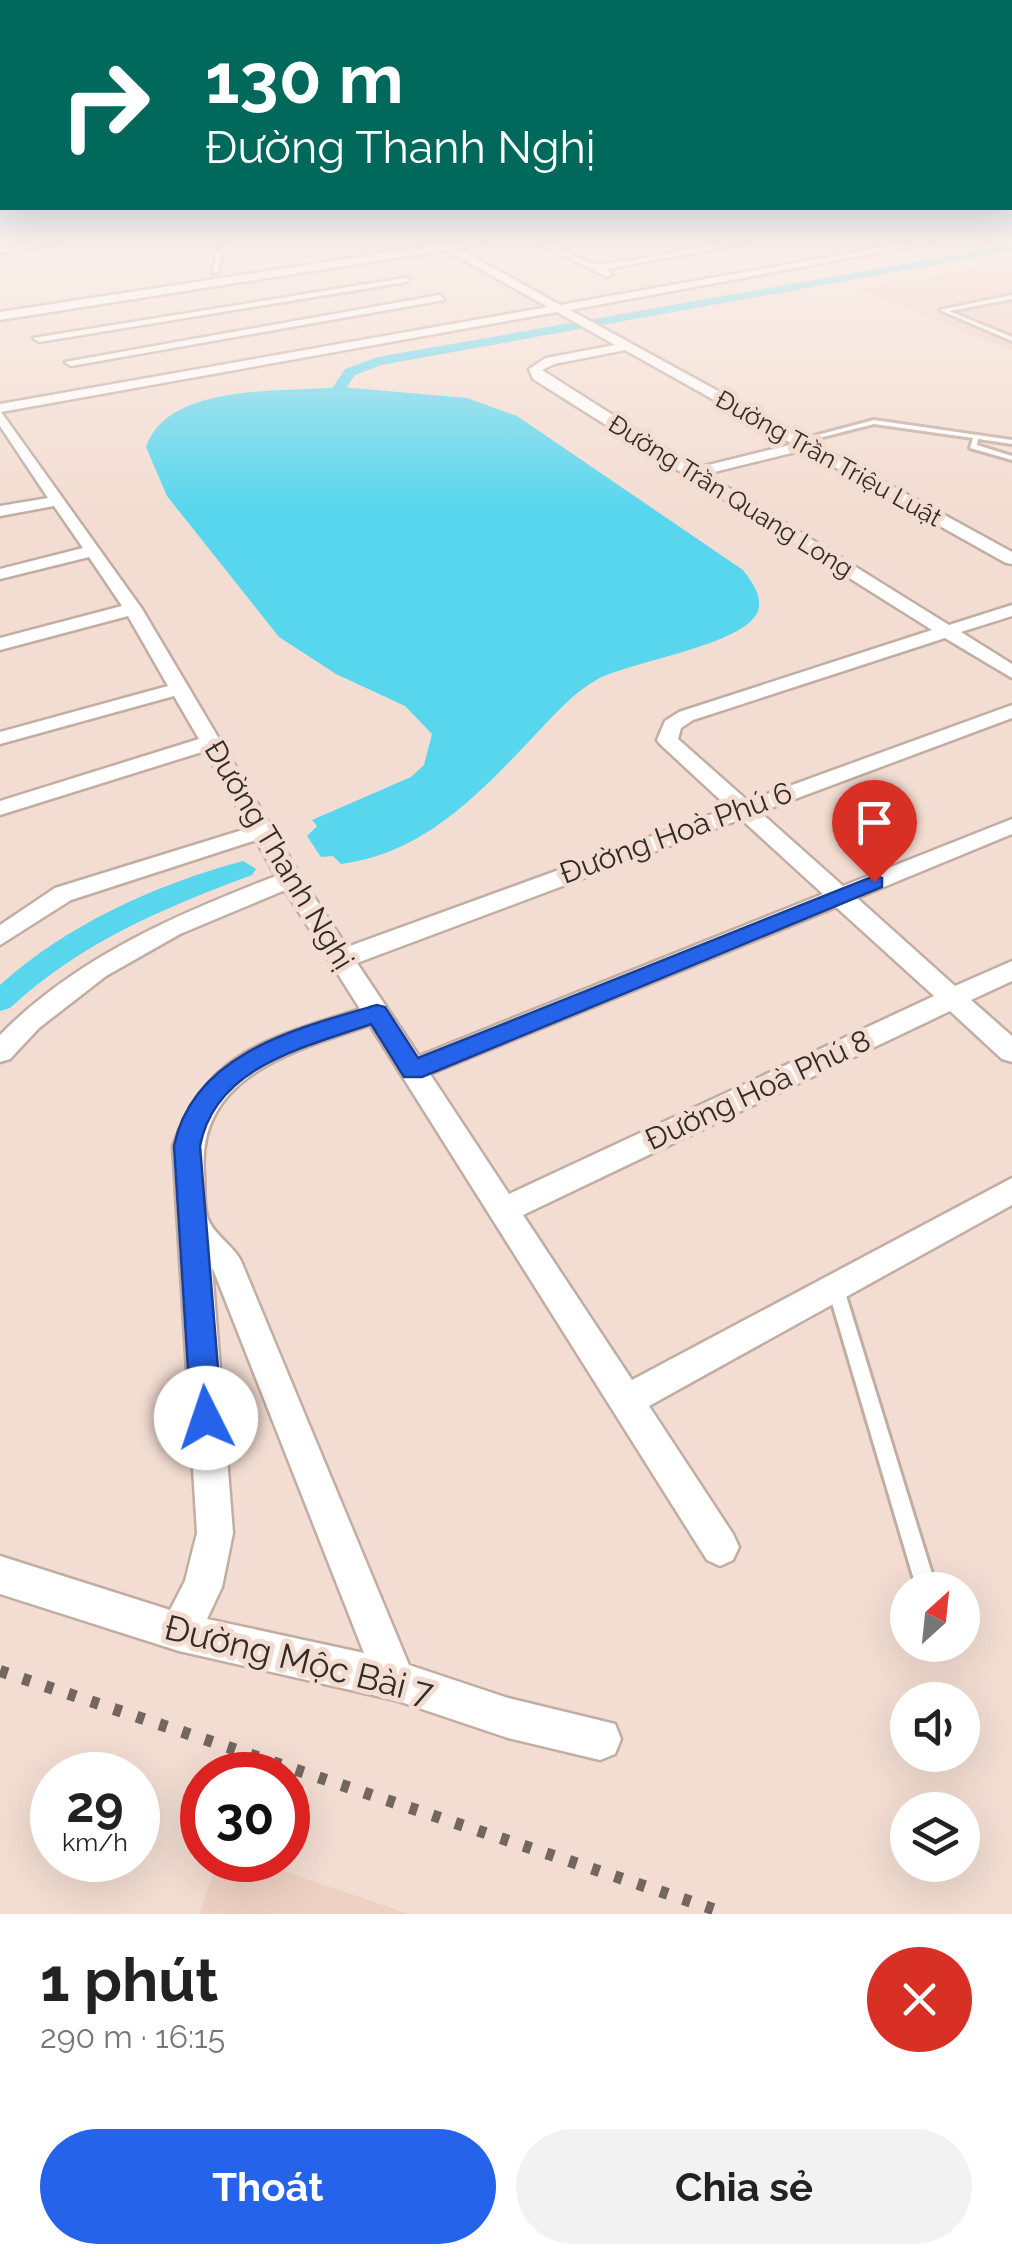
<!DOCTYPE html>
<html lang="vi">
<head>
<meta charset="utf-8">
<style>
  body { margin:0; font-family:Raleway,sans-serif; background:#f2f2f2; color:#222; height:100vh; display:flex; flex-direction:column; font-size:38px; white-space:nowrap }
  * { box-sizing:border-box; margin:0 }
  p { font-size:32px; color:#767676 }
  .icon { flex:none; width:55px; height:55px; fill:none; stroke:currentColor; stroke-width:2; stroke-linecap:round; stroke-linejoin:round }
  .map { position:relative; height:1914px; overflow:hidden }
  .side { display:flex; flex-direction:column; background:#fff; flex:1 }
  .side>* { flex:none }
  .banner { position:absolute; left:0px; top:0px; width:1012px; height:210px; box-shadow:0 10px 40px #0002; background:#00695c; color:#fff; overflow:hidden }
  .needle { width:65px; rotate:27deg }
  .tools { position:absolute; left:890px; top:1572px; display:grid; gap:20px }
  .tools a { display:grid; place-items:center; width:90px; height:90px; border-radius:50%; background:#fff; box-shadow:0 10px 40px #0002; font-size:50px }
  .speed { position:absolute; left:30px; top:1752px; display:flex; gap:20px; font-size:50px; font-weight:700; text-align:center }
  .speed>* { display:grid; place-content:center; width:130px; height:130px; border-radius:50%; background:#fff; box-shadow:0 10px 40px #0002; line-height:1 }
  .speed small { font-size:25px; font-weight:400 }
  .speed .limit { border:15px solid #d22; background:#fff; color:#111 }
  .pin { position:absolute; display:grid; place-items:center; width:85px; height:85px; color:#fff; margin:-102px -42px; border-radius:50% 50% 50% 0; rotate:-45deg; box-shadow:0 0 10px #0007 }
  .pin .icon { rotate:45deg }
  .me { position:absolute; width:110px; margin:-55px; rotate:356deg; stroke-linejoin:round; filter:drop-shadow(0 0 8px #0008) }
  .turn { display:flex; align-items:center; gap:35px; height:210px; padding:0 40px; font-size:45px }
  .turn .icon { width:130px; height:130px; stroke-width:2.5 }
  .turn b { display:block; font-size:70px; line-height:85px }
  .round { display:grid; place-items:center; flex:none; width:105px; height:105px; border-radius:52px; background:#f2f2f2 }
  .headline { display:flex; align-items:center; justify-content:space-between; height:170px; padding:0 40px }
  h1 { font-size:60px; font-weight:700; line-height:75px }
  .cta { display:flex; gap:20px; margin-top:auto; padding:20px 40px }
  .cta a { flex:1; height:115px; border-radius:60px; background:#2563eb; color:#fff; font-size:40px; font-weight:700; line-height:115px; text-align:center }
  .cta a+a { background:#f2f2f2; color:#222 }
  .map>svg:first-child { display:block }
  .built { fill:#efd1c3 }
  .water { fill:#57d6ee }
  .lines { fill:none; stroke-linecap:round; stroke-linejoin:round }
  .canal { fill:#57d6ee; fill-rule:evenodd }
  .service-casing { stroke:#c2ada3; stroke-width:6 }
  .minor-casing { stroke:#c2ada3; stroke-width:5 }
  .service { fill:#fff; fill-rule:evenodd }
  .minor { fill:#fff; fill-rule:evenodd }
  .rail { stroke:#73665f; stroke-width:12; stroke-dasharray:8 16; stroke-linecap:butt }
  .route { fill:#2563eb; stroke:#184099; stroke-width:2.5 }
  .labels { text-anchor:middle; stroke-width:10; stroke-linejoin:round; paint-order:stroke }
  .far-street-label { font-size:25px; fill:#332b26; stroke:#f3ddd2 }
  .street-label { font-size:30px; fill:#332b26; stroke:#f3ddd2 }
  .near-street-label { font-size:35px; fill:#332b26; stroke:#f3ddd2 }
</style>
</head>
<body>
<div class="map">
<svg width="1012" height="1914" viewBox="0 0 1012 1914">
  <rect width="100%" height="100%" fill="#f3ddd2"/>
  <g class="built">
    <polygon points="1012,261 1012,351 860,289"/>
    <polygon points="218,1860 252,1860 409,1914 199,1914"/>
  </g>
  <path class="water" d="M340,387L467,398L517,416L743,570C751,581 763,595 758,611C745,645 632,661 598,679C573,693 554,715 535,735C480,793 425,853 341,864L333,856L321,857L307,836L317,826L312,820L411,777L424,765L432,734L405,706L336,674L279,637L167,496L146,447C168,382 283,393 340,387Z"/>
  <g class="lines">
    <g class="canal">
      <polygon points="1012,245 1012,251 381,365 355,375 345,390 333,387 345,369 378,357"/>
      <path d="M243,861L256,869L252,875C163,908 80,943 10,1008L0,1011V985C66,925 157,884 243,861Z"/>
    </g>
    <g class="service-casing">
      <g id="service">
        <polygon points="55,241 68,241 0,253 0,249"/>
        <polygon points="227,241 232,241 222,255 218,272 213,273 216,255"/>
        <polygon points="1012,295 1012,299 949,311 1012,337 1012,341 940,310"/>
        <polygon points="874,420 1012,440 1012,444 978,439 977,445 1012,456 1012,460 970,448 973,438 874,424 799,443 795,441"/>
        <polygon points="835,1279 841,1281 843,1286 937,1590 917,1590 827,1286 829,1281"/>
      </g>
    </g>
    <g class="minor-casing">
      <g id="minor">
        <path d="M432,241H489L458,248L560,305L918,241H941L570,310L1012,552V564L1006,563L804,450L706,474L949,625L1012,605V616L961,632L1012,664V678L945,638L693,720L681,728L678,739L748,801L1012,705V718L760,812L843,886L1012,819V834L857,898L955,986L1012,961V981L971,1000L1012,1036V1062L1002,1059L950,1011L523,1215L632,1380L1012,1178V1205L649,1406L733,1534L739,1547L733,1560L720,1566L707,1560L370,1025C295,1050 196,1076 204,1173C205,1187 203,1207 208,1219C214,1235 233,1245 241,1261L409,1665L508,1698L615,1724L621,1739L615,1754L600,1760L508,1738L395,1700L179,1651L0,1594V1556L170,1610L185,1581L197,1533L173,1146C206,1050 272,1038 360,1009L285,890L180,934L106,976L39,1028L10,1059L0,1062V1035C77,957 175,915 276,876L256,840L71,900L0,945V925L55,888L249,828L205,751L0,815V801L199,739L174,696L0,744V732L168,686L128,616L0,650V638L122,606L89,557L0,579V569L83,548L54,506L0,516V506L48,498L0,426V404L548,307L446,250L0,320V312L437,245ZM557,312L615,345L546,358L529,369L533,379L932,630L679,712L665,721L657,740L660,744L729,808L347,947L301,877L142,609L1,412ZM625,350L793,444L696,468L542,370L554,364ZM741,819L823,894L419,1056L357,963ZM836,907L934,996L509,1194L430,1074ZM212,1268L213,1269L364,1653L207,1619L222,1587L233,1533Z"/>
        <path d="M535,241C559,241 579,265 601,264C654,260 706,241 759,241L606,269L612,274L607,277Z"/>
        <polygon points="410,277 406,282 39,342 33,338"/>
        <polygon points="440,295 444,300 71,366 65,362"/>
      </g>
    </g>
    <use href="#service" class="service"/>
    <use href="#minor" class="minor"/>
    <polyline class="rail" points="0,1671 728,1914"/>
  </g>
  <linearGradient id="sky" x2="0" y2="1"><stop stop-color="#6ec2ea"/><stop offset="0.47" stop-color="#faf0eb"/><stop offset="1" stop-color="#faf0eb" stop-opacity="0"/></linearGradient>
  <rect width="1012" height="509" fill="url(#sky)"/>
  <path class="route" d="M874,876L882,878V887L422,1077H404L371,1024C306,1047 215,1066 200,1146L222,1418L218,1428L206,1433L195,1428L191,1418L174,1146C193,1053 298,1028 377,1005L385,1007L418,1058Z"/>
  <g class="labels">
    <g class="far-street-label">
      <text transform="translate(829 458) rotate(29)" y="9">Đường Trần Triệu Luật</text>
      <text transform="translate(731 496) rotate(32)" y="9">Đường Trần Quang Long</text>
    </g>
    <g class="street-label">
      <text transform="translate(676 833) rotate(-20)" y="10">Đường Hoà Phú 6</text>
      <text transform="translate(279 855) rotate(59)" y="10">Đường Thanh Nghị</text>
      <text transform="translate(758 1090) rotate(-25)" y="10">Đường Hoà Phú 8</text>
    </g>
    <g class="near-street-label">
      <text transform="translate(299 1660) rotate(14)" y="12">Đường Mộc Bài 7</text>
    </g>
  </g>
</svg>
<div class="tools">
<a><svg class="needle" viewBox="-14 -14 28 28"><path d="M0-13l5 13h-10z" fill="#e53935"/><path d="M0 13l5-13h-10z" fill="#767676"/></svg></a>
<a><svg class="icon" aria-label="sound" viewBox="0 0 24 24"><path d="M4 9h4l5-4v14l-5-4H4zM17 9q2 3 0 6"/></svg></a>
<a><svg class="icon" aria-label="layers" viewBox="0 0 24 24"><path d="M12 4l9 5-9 5-9-5zM3 14l9 5 9-5"/></svg></a>
</div>
<div class="speed"><div>29<small>km/h</small></div><div class="limit">30</div></div>
<div class="pin" style="left:874px;top:882px;background:#d93025"><svg class="icon" aria-label="arrive" viewBox="0 0 24 24"><path d="M6 21V4h12l-3 4 3 4H6"/></svg></div>
<svg class="me" style="left:206px;top:1418px" viewBox="-20 -20 40 40"><circle r="19" fill="#fff"/><path d="M0-13L10 11 0 6-10 11z" fill="#2563eb"/></svg>
<div class="banner">
<div class="turn"><svg class="icon" aria-label="right" viewBox="0 0 24 24"><path d="M7 20v-9h11M14 6l5 5-5 5"/></svg><div><b>130 m</b>Đường Thanh Nghị</div></div>
</div>
</div>
<section class="side">
<div class="headline"><div><h1>1 phút</h1><p>290 m · 16:15</p></div><a class="round" style="background:#d93025;color:#fff"><svg class="icon" aria-label="close" viewBox="0 0 24 24"><path d="M6 6l12 12M18 6L6 18"/></svg></a></div>
<div class="cta"><a>Thoát</a><a>Chia sẻ</a></div>
</section>
</body>
</html>
